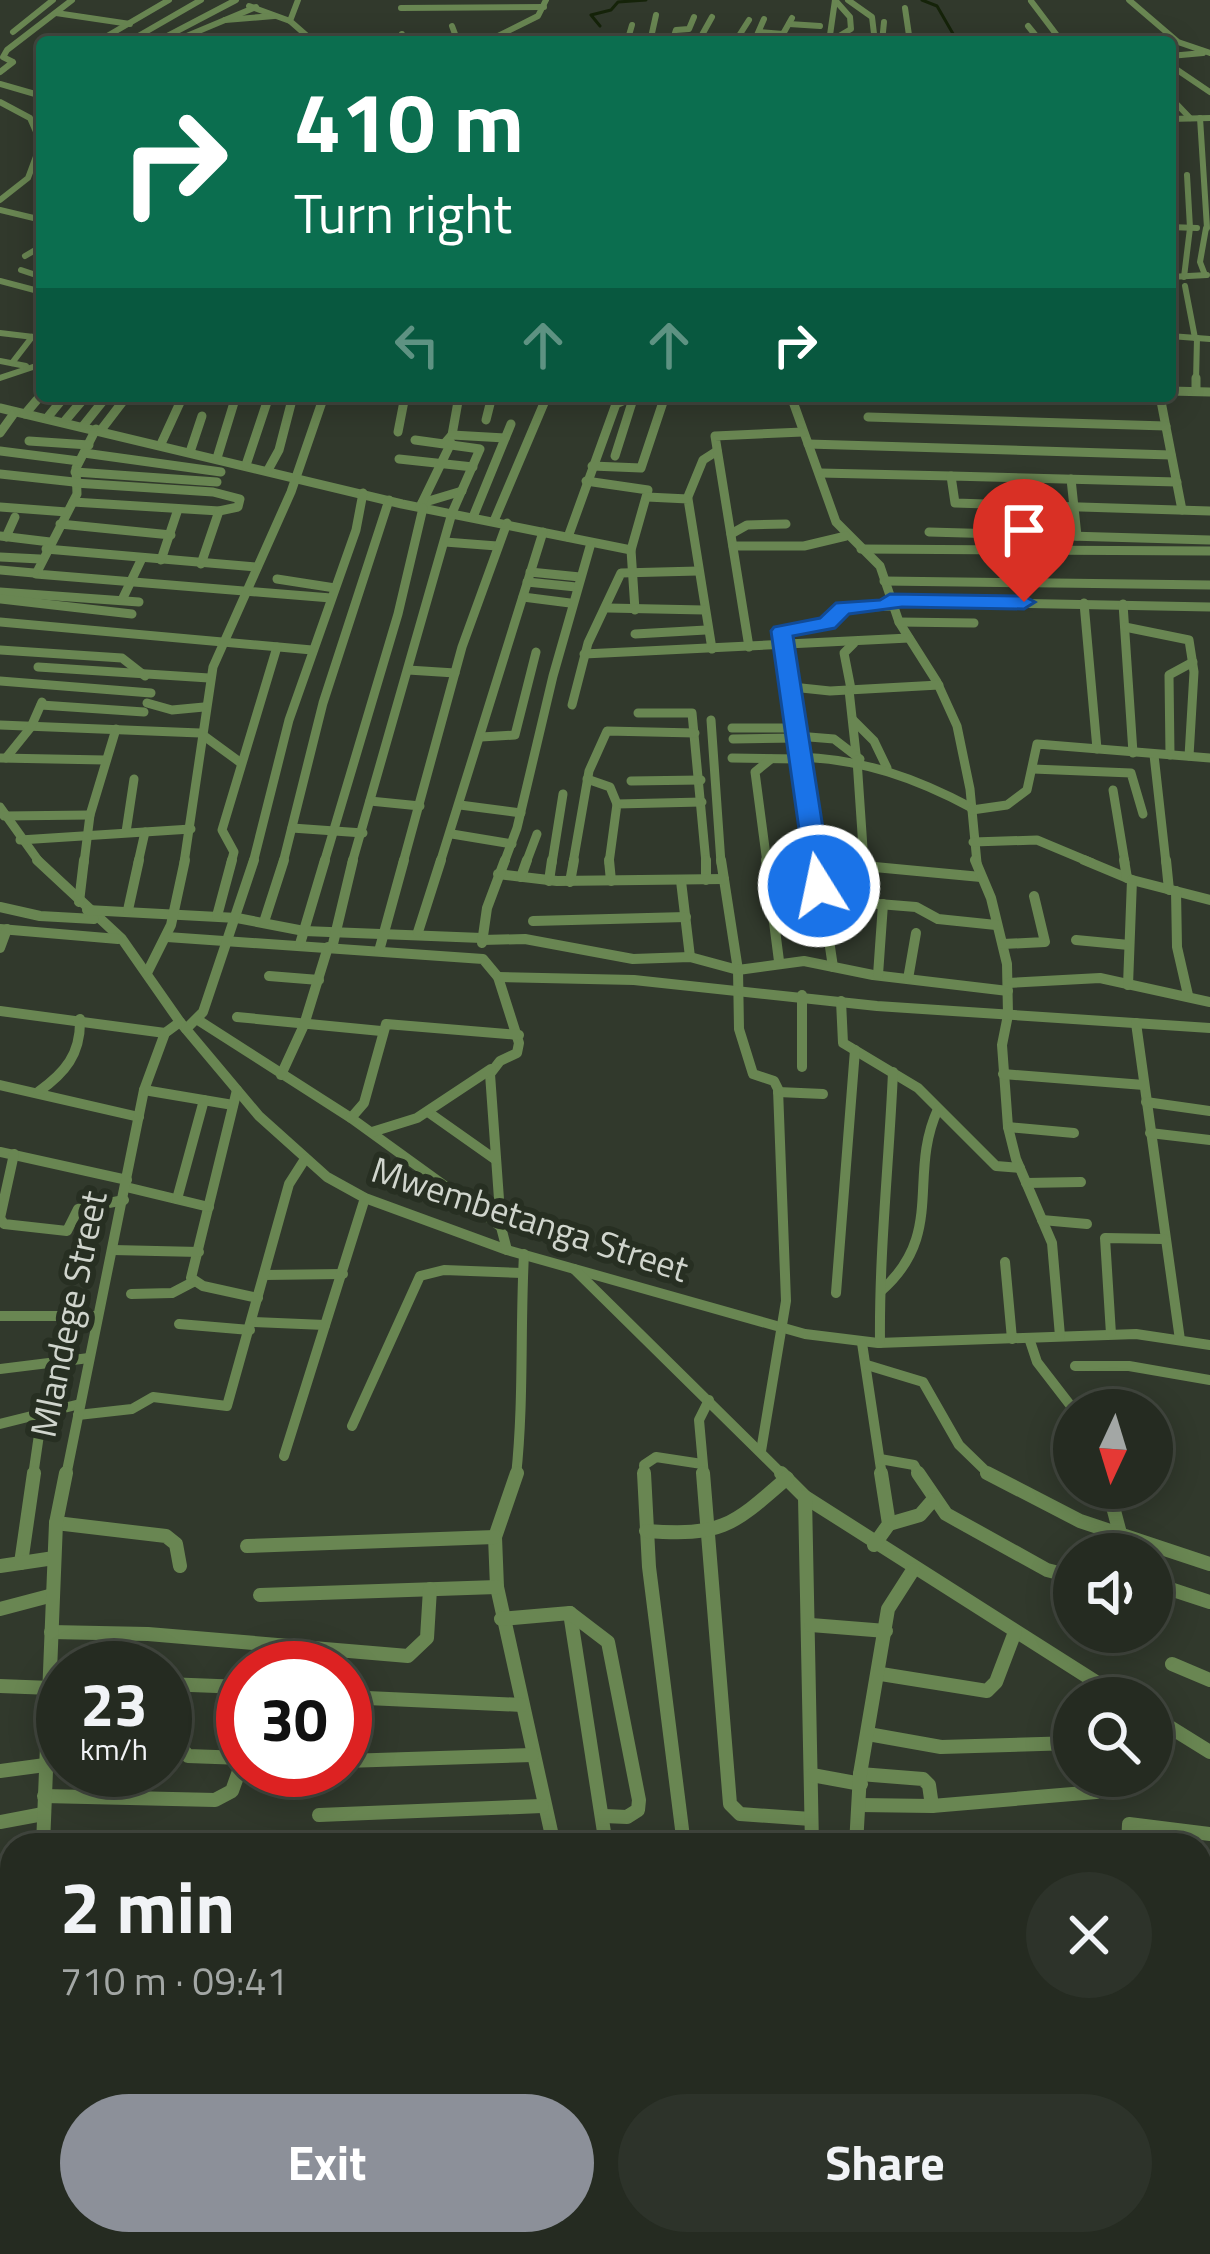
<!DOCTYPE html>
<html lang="en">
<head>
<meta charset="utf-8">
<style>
  body { margin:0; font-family:"Titillium Web",sans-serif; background:#2d332a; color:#f1f3f6; height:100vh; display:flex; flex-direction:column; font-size:45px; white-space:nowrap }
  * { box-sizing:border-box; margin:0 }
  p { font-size:39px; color:#a3a7a5 }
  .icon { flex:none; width:66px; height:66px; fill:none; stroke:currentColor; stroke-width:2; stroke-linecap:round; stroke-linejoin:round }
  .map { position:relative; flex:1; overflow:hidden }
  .details { position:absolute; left:0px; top:1833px; width:1212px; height:423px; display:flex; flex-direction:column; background:#252b21; border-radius:36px 36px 0 0; box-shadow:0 6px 30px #0003,0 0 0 3px #42473f }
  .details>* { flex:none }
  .top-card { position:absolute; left:36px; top:36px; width:1140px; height:366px; border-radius:12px; box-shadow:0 6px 30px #0003,0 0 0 3px #42473f; background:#0b6e4f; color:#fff; overflow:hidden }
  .needle { width:78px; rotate:184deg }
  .buttons { position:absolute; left:1053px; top:1389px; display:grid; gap:24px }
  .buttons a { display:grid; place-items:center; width:120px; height:120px; border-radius:50%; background:#252b21; box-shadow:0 6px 30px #0003,0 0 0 3px #42473f; font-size:60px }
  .speed { position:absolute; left:36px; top:1641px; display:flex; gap:24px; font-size:60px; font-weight:700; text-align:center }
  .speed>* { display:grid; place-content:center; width:156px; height:156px; border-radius:50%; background:#252b21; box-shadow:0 6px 30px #0003,0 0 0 3px #42473f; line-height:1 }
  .speed small { font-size:30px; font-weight:400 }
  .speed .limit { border:18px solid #d22; background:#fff; color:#111 }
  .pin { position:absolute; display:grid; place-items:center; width:102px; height:102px; color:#fff; margin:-123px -51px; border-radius:50% 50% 50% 0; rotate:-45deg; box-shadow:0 0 12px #0007 }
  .pin .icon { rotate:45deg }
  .me { position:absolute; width:132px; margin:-66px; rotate:350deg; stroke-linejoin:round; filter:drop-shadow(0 0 9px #0008) }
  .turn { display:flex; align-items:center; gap:42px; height:252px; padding:0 60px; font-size:54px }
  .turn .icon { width:156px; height:156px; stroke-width:2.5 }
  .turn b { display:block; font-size:84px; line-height:102px }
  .lanes { display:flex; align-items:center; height:114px; padding:0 60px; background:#0003; justify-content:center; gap:60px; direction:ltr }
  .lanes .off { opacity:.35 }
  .round { display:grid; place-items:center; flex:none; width:126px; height:126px; border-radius:63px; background:#2d332a }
  .head { display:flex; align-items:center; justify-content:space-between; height:204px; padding:0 60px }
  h1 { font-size:72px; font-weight:700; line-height:90px }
  .action { display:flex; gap:24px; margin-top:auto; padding:24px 60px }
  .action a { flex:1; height:138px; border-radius:72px; background:#8c9099; color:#fff; font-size:48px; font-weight:700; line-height:138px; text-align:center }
  .action a+a { background:#2d332a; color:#f1f3f6 }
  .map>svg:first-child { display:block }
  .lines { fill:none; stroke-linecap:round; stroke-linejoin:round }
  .stream { stroke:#152309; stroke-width:3 }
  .minor-far3 { stroke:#698652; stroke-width:6 }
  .minor-far2 { stroke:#698652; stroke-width:9 }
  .minor-far1 { stroke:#698652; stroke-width:10 }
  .minor { stroke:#698652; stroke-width:14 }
  .route { fill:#1a73e8; stroke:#114b97; stroke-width:3 }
  .labels { text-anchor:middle; stroke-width:12; stroke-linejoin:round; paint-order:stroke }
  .street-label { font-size:36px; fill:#d0d5cd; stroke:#272f22 }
</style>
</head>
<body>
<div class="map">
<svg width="1210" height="2254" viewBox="0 0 1210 2254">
  <rect width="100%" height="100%" fill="#31392c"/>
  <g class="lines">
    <g class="stream">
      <polyline points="922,0 937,6 956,39"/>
      <polyline points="600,26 591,15 611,10 618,2 646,0"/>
    </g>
    <g class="minor-far3">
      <polyline points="298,0 290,21 314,42"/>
      <polyline points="848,0 872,17 875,42"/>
      <polyline points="1129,0 1178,42 1210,53"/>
      <polyline points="1031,1 1062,42"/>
      <polyline points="249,6 290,21"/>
      <polyline points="401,8 544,7"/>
      <polyline points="905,8 910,42"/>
      <polyline points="56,13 130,24"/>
      <polyline points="225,20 274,16"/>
      <polyline points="789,24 820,26"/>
      <polyline points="452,26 458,42"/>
      <polyline points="1028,26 1041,42"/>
      <polyline points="13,32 53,0"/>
      <polyline points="760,32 783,34 792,18"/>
      <polyline points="402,34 404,42"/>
      <polyline points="182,38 256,7"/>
      <polyline points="97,42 169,0"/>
      <polyline points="128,42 201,0"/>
      <polyline points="156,42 236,0"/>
      <polyline points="486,42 538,16 546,0"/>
      <polyline points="627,42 632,25"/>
      <polyline points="650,42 656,15"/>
      <polyline points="672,42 676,30 689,29 694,17"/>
      <polyline points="698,42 712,17"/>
      <polyline points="735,42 749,20"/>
      <polyline points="754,42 764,19"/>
      <polyline points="829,42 851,29 850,17 835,0"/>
      <polyline points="829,42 835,0"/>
      <polyline points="882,42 884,22"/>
      <polyline points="1170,56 1203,53"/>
      <polyline points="1170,65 1210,92"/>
      <polyline points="0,72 13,62 3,57 7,50 72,0"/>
      <polyline points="0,84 42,96"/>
      <polyline points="1170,97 1190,118"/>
      <polyline points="0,102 30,118 41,143 28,178 0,200"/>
      <polyline points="1200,118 1207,228"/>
      <polyline points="1170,119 1210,118"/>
      <polyline points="0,210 42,220"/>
      <polyline points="1170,227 1197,228"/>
      <polyline points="25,256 42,246"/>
      <polyline points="21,270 42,277"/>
      <polyline points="1205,275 1200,262 1206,228"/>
      <polyline points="1170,277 1207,275"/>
      <polyline points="1184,277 1190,228 1187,175"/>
      <polyline points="0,281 42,292"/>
      <polyline points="1185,286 1195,338"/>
      <polyline points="0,333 42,338"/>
      <polyline points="1170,336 1210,339"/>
      <polyline points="0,361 26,366"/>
      <polyline points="12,363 32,337"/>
      <polyline points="0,378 42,364"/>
      <polyline points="1196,381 1197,338"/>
    </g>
    <g class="minor-far2">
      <polyline points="1170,391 1210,392"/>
      <polyline points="1196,391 1196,378"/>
      <polyline points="791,396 836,522 880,566 899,622 937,682 957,726 970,789 977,863"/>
      <polyline points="1160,396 1182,510"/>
      <polyline points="0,408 402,504 631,550"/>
      <polyline points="25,414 42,394"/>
      <polyline points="868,417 1166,426"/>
      <polyline points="47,418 65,396"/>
      <polyline points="486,420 492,396"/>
      <polyline points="64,422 86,396"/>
      <polyline points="83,426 107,396"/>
      <polyline points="96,429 76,468 77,494 36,574 331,598"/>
      <polyline points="101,430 127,396"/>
      <polyline points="398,432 405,396"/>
      <polyline points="0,433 15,412"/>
      <polyline points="452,435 459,396"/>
      <polyline points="29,441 89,445"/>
      <polyline points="445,443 452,435 505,438"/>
      <polyline points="161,444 183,396"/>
      <polyline points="808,444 1171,455"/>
      <polyline points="0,451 79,461"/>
      <polyline points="190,452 202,416"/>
      <polyline points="84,453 221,472"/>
      <polyline points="615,456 634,396"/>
      <polyline points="217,458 236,396"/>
      <polyline points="399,459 473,467"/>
      <polyline points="246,465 269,396"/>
      <polyline points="592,466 641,468 665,396"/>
      <polyline points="268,470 279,450 293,396"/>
      <polyline points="75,472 217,482"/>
      <polyline points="820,473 951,476"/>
      <polyline points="0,474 74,482"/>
      <polyline points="1071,479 1077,536"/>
      <polyline points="586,481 648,490 631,550 635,610"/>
      <polyline points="1177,482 951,476 955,503 1210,511"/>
      <polyline points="647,497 688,499 712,649"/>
      <polyline points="687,499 703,460 717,451"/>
      <polyline points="73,502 219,511 238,507 240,499 213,492 75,483"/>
      <polyline points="422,503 462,491"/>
      <polyline points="0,507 67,512"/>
      <polyline points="420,507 451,443"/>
      <polyline points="473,517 511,424"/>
      <polyline points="494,521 547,396"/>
      <polyline points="60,524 171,535"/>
      <polyline points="929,532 1210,540"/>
      <polyline points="731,534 747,525 786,524"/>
      <polyline points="0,536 50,542"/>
      <polyline points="6,537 15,517"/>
      <polyline points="568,537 616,404 634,396"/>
      <polyline points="445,542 497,546"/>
      <polyline points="733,546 804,546 846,536"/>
      <polyline points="46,549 257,567"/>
      <polyline points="861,549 1210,551"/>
      <polyline points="0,557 40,559"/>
      <polyline points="161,560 178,509"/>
      <polyline points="201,564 219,511"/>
      <polyline points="0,570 34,573"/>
      <polyline points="530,572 580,577"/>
      <polyline points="277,579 335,588"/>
      <polyline points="884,581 1210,585"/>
      <polyline points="527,582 576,587"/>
      <polyline points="0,592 139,602"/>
      <polyline points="523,597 570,603"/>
      <polyline points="1,599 132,614"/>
      <polyline points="122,600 142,558"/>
      <polyline points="891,601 1210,607"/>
      <polyline points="1084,603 1097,749"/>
      <polyline points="1123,604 1133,753"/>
      <polyline points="608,608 704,610"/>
      <polyline points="0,622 312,650"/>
      <polyline points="899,622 974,623"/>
      <polyline points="1125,627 1189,640 1194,672 1189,756"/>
      <polyline points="635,634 706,630"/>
      <polyline points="749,647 715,436 803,432"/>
      <polyline points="0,650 122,658 145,676"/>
      <polyline points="584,654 909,638"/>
      <polyline points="38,667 209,678"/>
      <polyline points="408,670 455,673"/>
      <polyline points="0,681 151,693"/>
      <polyline points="792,687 830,691 939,685"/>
      <polyline points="851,689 844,653 854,643"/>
      <polyline points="849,690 856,754"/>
      <polyline points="147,703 172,710 204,707"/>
      <polyline points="41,705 144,712"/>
      <polyline points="572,705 588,643 621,573 698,571"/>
      <polyline points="638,713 692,713 706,863"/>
      <polyline points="711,720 721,863"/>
      <polyline points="853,720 874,741 887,768"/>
      <polyline points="0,725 200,733 241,763"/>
      <polyline points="732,728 796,728"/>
      <polyline points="797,736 834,739 860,759"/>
      <polyline points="481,737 515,735 536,652"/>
      <polyline points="733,739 797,738"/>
      <polyline points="1154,755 1166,863"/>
      <polyline points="1170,755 1169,675 1193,662"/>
      <path d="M799,757C862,759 916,778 972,808"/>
      <polyline points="0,758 105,760"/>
      <polyline points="6,758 31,727 42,702"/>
      <polyline points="732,758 799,759"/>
      <polyline points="857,760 864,863"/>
      <polyline points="1033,769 1131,773 1143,814"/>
      <polyline points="587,779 610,787 617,804"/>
      <polyline points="631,781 701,780"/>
      <polyline points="1113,790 1125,863"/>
      <polyline points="370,801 420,806"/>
      <polyline points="460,805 521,813"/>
      <polyline points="0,807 40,863"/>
      <polyline points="972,810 1007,805 1027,790 1037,744 1210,758"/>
      <polyline points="4,816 90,815"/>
      <polyline points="292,828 363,833"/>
      <polyline points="126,832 134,779"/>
      <polyline points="452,834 512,844"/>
      <polyline points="20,840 191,829"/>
      <polyline points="973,842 1037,840 1092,863"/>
      <polyline points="84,863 90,815 116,729"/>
      <polyline points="138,863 145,832"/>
      <polyline points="184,863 213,667 291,492 324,396"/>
      <polyline points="231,863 234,852 222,830 277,647"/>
      <polyline points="253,863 289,720 356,530 363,493"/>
      <polyline points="283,863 323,703 389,500"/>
      <polyline points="324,863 398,614 423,508"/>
      <polyline points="352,863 452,513 480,449 415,440"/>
      <polyline points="403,863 462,647 507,523"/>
      <polyline points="440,863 543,532"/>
      <polyline points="504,863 517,828 553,676 591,543"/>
      <polyline points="526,863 537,834"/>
      <polyline points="552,863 563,794"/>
      <polyline points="573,863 589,771 607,731 695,733"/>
      <polyline points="609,863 617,804 702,802"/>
      <polyline points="767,863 755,772 771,759"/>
      <polyline points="817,863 782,631 827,623 844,608 893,606"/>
    </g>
    <g class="minor-far1">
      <polyline points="37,860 122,939 180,1022 259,1116 327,1177 365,1198 507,1250 805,1334 878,1343 1136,1334 1210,1345"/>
      <polyline points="609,860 611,881"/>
      <polyline points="706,860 706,880"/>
      <polyline points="721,860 738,970 739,1029 753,1074 774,1081 778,1089 786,1301 761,1451"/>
      <polyline points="766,860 779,961"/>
      <polyline points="817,860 833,967"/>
      <polyline points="864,860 864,866 981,877"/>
      <polyline points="975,860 991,898 1007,964 1008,1015 1002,1045 1008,1127 1016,1159 1052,1243 1060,1336"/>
      <polyline points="1084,860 1132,880 1210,900"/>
      <polyline points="1124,860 1127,878"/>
      <polyline points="1166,860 1169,890"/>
      <polyline points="498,874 557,881 724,879"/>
      <polyline points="521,877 527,860"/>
      <polyline points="549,881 552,860"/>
      <polyline points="681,881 690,957"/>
      <polyline points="570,882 574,860"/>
      <polyline points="1176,891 1177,947 1188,995"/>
      <polyline points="841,901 916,907 938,919 996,925"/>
      <polyline points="79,902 84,860"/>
      <polyline points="0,907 40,916 94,919"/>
      <polyline points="87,910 237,918 304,931 482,938"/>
      <polyline points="128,910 139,860"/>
      <polyline points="217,916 232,860"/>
      <polyline points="533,921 686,917"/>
      <polyline points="264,922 284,860"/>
      <polyline points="0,929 118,939"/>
      <polyline points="418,932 441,860"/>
      <polyline points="167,937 483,959 498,977 519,1043 517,1053 500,1061 490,1074 501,1227"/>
      <polyline points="482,940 525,939 633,959 690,957 738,970 804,961 873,975 1008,991"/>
      <polyline points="1076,940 1129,945"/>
      <polyline points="482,943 487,908 505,860"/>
      <polyline points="300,944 325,860"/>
      <polyline points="1003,944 1045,942 1034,896"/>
      <polyline points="0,948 7,929"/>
      <polyline points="332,948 353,860"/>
      <polyline points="379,951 404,860"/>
      <polyline points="147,973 171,925 185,860"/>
      <polyline points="878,975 883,904"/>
      <polyline points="269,976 319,980"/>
      <polyline points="498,977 634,980 877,1006 1210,1028"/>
      <polyline points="908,979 916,933"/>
      <polyline points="1008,983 1100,978 1210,1002"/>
      <polyline points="1128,985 1132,880"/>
      <polyline points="802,995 802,1067"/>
      <polyline points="841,1001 843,1043 918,1088 996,1166 1020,1168"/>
      <polyline points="0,1011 165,1033"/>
      <polyline points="237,1017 381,1031"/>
      <polyline points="198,1020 351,1118 492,1220 501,1227 507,1250"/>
      <polyline points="1136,1023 1180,1340"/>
      <polyline points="186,1029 203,1012 254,860"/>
      <polyline points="1003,1074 1144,1085"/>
      <polyline points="281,1075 304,1025 328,947"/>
      <polyline points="0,1085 139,1117"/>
      <polyline points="144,1090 233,1105"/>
      <polyline points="237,1090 191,1278 203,1286 258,1298"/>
      <path d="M38,1092C65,1073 81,1054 80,1019"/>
      <polyline points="778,1092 823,1094"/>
      <polyline points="1146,1102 1210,1111"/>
      <polyline points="428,1112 496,1160"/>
      <polyline points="351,1118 364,1103 386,1024 519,1035"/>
      <polyline points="1008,1127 1074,1133"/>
      <polyline points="372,1132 417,1118 491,1069"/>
      <polyline points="1150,1133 1210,1140"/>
      <polyline points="0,1152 127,1180"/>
      <polyline points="14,1154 0,1218 4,1224 67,1231 78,1209 124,1200"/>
      <polyline points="1026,1183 1081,1182"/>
      <polyline points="126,1187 209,1207"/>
      <polyline points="177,1199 204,1100"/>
      <polyline points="1042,1220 1087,1224"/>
      <polyline points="113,1250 199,1252"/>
      <polyline points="1005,1262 1012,1339"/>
      <polyline points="574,1269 784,1476"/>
      <polyline points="264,1275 343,1274"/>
      <path d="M881,1291C946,1234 907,1176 938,1109"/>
      <polyline points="836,1293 855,1050"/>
      <polyline points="131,1294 172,1293 193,1282"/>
      <polyline points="0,1316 98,1316"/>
      <polyline points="252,1322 325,1325"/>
      <polyline points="179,1324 250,1330"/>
      <polyline points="1111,1334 1105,1238 1164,1239"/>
      <polyline points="1029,1338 1037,1362 1074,1410"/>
      <polyline points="862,1343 882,1476"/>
      <path d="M880,1343C879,1252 889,1163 893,1072"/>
      <polyline points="867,1365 923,1382 959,1445 991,1476"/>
      <polyline points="1075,1366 1129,1366 1210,1380"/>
      <polyline points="0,1369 89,1358"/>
      <polyline points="78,1415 132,1409 153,1397 227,1406 289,1184 305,1159"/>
      <polyline points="0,1424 80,1404"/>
      <polyline points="352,1426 420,1276 444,1270 522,1273"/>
      <polyline points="284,1456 365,1198"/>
      <polyline points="880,1459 914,1465 920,1476"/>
      <polyline points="33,1476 42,1414"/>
      <polyline points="66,1476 144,1090 165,1033 180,1022"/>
      <path d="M516,1476C524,1402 520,1329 524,1254"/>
      <polyline points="645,1476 644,1465 656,1457 702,1464"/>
      <polyline points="704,1476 699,1420 709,1400"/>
    </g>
    <g class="minor">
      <polyline points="517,1473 495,1537 497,1587 554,1845"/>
      <polyline points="644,1473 649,1567 684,1845"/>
      <polyline points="703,1473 730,1804 740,1814 811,1819"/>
      <polyline points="781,1473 805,1497 1121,1698"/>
      <polyline points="918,1473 946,1514 1047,1570 1074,1577"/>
      <polyline points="987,1473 1080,1521 1210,1564"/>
      <polyline points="1108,1488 1121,1537"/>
      <polyline points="805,1497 812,1845"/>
      <polyline points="56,1523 166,1536 176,1544 180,1566"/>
      <polyline points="889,1524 920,1515 933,1500"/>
      <path d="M646,1531C722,1536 731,1527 787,1478"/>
      <polyline points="874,1545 889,1524 881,1473"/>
      <polyline points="247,1546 495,1537"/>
      <polyline points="21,1563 34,1473"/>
      <polyline points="0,1566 54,1558"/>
      <polyline points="1152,1583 1210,1602"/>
      <polyline points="260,1595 497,1587"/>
      <polyline points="0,1609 53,1595"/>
      <polyline points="570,1613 606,1845"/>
      <polyline points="501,1619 570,1613 608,1642 639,1800 638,1810 627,1817 604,1816"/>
      <polyline points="811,1625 886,1631"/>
      <polyline points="51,1632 148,1634 408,1656 427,1638 430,1589"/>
      <polyline points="1172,1664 1210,1680"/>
      <polyline points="881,1674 987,1691 996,1682 1015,1632"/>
      <polyline points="165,1684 243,1687"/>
      <polyline points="0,1686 51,1688"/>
      <polyline points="345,1697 522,1705"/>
      <polyline points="345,1705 345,1726"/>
      <polyline points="1152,1716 1210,1752"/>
      <polyline points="165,1729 188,1756 243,1758"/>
      <polyline points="868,1734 941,1747 1074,1743"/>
      <polyline points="345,1761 532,1755"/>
      <polyline points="0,1771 45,1765"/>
      <polyline points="860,1774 923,1779 929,1785 932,1806"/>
      <polyline points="812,1775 861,1784"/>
      <polyline points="44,1796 215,1800 232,1791 243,1760"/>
      <polyline points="859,1805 932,1806 1096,1792 1099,1776"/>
      <polyline points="319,1815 542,1806"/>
      <polyline points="0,1822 43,1814"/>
      <polyline points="43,1845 56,1523 66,1473"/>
      <polyline points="856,1845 860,1774 888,1609 913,1570"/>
      <polyline points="1128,1845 1129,1824 1210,1834"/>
      <polyline points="0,1950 12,1948"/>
      <polyline points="1200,1970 1210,1970"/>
      <polyline points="0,2051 12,2048"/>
      <polyline points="0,2108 12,2107"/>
      <polyline points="1200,2110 1210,2113"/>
      <polyline points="0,2197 12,2195"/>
      <polyline points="0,2236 12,2234"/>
      <polyline points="35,2254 37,2244"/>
    </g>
  </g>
  <polygon class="route" points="890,594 1024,596 1035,602 1024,609 902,607 849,614 835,628 793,636 832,886 819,894 807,886 771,631 774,627 820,618 836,603 880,600"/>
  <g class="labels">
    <g class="street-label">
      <text transform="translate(530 1219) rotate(18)" y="13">Mwembetanga Street</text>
      <text transform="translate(68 1314) rotate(-78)" y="13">Mlandege Street</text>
    </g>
  </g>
</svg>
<div class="buttons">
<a><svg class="needle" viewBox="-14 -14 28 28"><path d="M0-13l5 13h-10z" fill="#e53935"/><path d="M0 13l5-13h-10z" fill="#a3a7a5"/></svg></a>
<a><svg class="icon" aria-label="sound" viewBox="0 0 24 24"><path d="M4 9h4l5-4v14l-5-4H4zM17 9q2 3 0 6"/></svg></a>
<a><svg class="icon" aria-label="search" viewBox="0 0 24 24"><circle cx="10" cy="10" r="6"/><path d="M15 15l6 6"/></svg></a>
</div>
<div class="speed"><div>23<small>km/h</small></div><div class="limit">30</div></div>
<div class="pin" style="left:1024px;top:602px;background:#d93025"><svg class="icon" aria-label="arrive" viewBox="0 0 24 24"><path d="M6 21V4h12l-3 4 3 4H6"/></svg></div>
<svg class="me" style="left:819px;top:886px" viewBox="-20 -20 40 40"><circle r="17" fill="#1a73e8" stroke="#fff" stroke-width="3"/><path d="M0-11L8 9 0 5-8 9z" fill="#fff"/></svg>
<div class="top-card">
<div class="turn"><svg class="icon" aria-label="right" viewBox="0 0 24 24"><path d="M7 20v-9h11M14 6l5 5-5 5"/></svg><div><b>410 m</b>Turn right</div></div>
<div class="lanes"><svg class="icon off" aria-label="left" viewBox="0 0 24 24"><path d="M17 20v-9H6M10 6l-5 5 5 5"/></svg><svg class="icon off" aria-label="ahead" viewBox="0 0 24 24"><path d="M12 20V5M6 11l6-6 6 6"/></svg><svg class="icon off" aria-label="ahead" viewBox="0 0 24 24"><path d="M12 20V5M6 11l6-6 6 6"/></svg><svg class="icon" aria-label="right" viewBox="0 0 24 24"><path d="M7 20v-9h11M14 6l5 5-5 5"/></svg></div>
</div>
<section class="details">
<div class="head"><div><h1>2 min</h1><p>710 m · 09:41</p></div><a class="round"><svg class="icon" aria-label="close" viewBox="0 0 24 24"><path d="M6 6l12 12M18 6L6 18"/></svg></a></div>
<div class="action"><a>Exit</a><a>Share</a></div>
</section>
</div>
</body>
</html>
